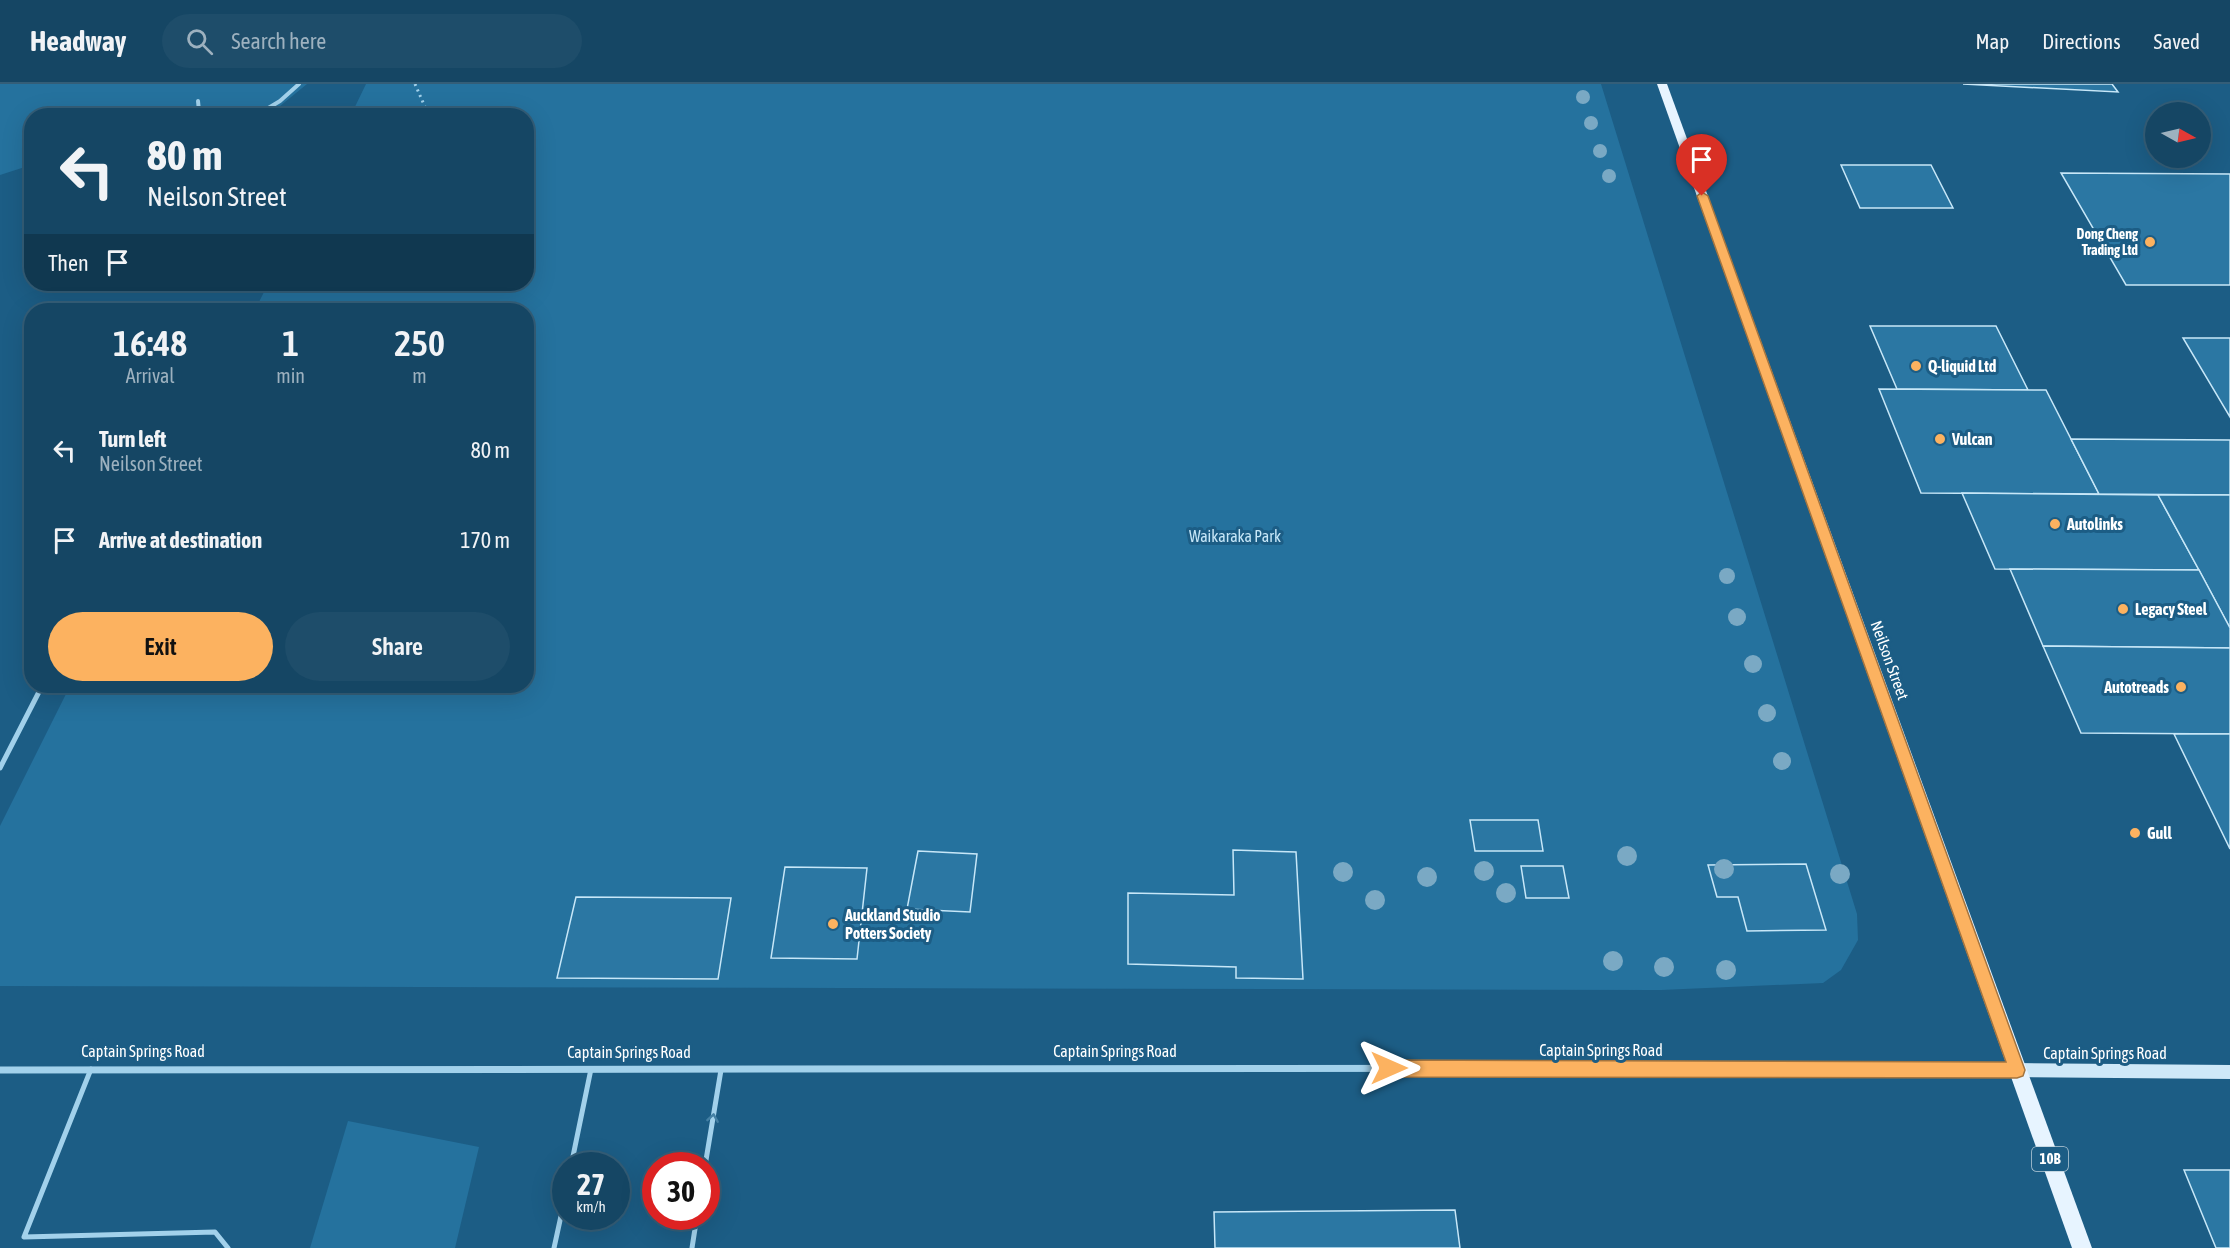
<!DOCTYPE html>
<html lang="en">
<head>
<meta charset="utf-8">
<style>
  body { margin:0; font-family:"Asap Condensed",sans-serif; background:#1e4d6a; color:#f1f3f6; height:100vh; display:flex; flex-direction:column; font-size:22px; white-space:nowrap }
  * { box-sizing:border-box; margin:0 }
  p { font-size:20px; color:#9db1bf }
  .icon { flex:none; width:33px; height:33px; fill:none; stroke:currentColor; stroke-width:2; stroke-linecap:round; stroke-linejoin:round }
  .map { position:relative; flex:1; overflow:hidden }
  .side { position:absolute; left:24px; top:219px; width:510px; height:390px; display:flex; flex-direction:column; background:#154664; border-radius:24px; box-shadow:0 6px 24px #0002,0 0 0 2px #345e78 }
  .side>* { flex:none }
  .guide { position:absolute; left:24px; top:24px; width:510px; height:183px; border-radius:24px; box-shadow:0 6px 24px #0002,0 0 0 2px #345e78; background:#154664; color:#f1f3f6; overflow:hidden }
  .needle { width:39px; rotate:98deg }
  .fabs { position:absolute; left:2145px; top:18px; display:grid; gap:12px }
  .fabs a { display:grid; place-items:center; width:66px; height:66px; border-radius:50%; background:#154664; box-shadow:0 6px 24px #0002,0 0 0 2px #345e78; font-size:30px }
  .speed { position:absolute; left:552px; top:1068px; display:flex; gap:12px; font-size:30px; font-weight:700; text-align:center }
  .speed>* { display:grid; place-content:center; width:78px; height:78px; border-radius:50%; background:#154664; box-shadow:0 6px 24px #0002,0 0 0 2px #345e78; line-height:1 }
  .speed small { font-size:15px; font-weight:400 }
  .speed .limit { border:9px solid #d22; background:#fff; color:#111 }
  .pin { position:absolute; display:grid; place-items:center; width:51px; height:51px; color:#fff; margin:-62px -26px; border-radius:50% 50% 50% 0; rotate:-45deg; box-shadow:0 0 6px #0007 }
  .pin .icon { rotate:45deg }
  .me { position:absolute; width:66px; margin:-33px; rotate:90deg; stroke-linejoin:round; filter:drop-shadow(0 0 4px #0008) }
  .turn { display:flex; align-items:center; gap:21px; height:126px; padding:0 24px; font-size:27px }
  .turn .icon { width:78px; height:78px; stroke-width:2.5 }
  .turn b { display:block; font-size:42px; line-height:51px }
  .then { display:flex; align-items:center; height:57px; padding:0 24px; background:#0003; gap:12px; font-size:22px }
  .eta { display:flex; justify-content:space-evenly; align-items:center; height:102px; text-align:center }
  .eta b { font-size:36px; font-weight:600; line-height:42px }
  .primary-button { display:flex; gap:12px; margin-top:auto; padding:12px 24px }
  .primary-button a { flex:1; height:69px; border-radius:36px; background:#fcb260; color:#111; font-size:24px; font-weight:600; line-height:69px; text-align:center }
  .primary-button a+a { background:#1e4d6a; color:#f1f3f6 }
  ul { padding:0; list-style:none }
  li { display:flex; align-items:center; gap:18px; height:90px; padding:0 24px }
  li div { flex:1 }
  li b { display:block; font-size:22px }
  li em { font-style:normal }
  header { display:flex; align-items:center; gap:36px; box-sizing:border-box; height:84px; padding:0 30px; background:#154664; border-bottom:2px solid #345e78 }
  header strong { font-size:28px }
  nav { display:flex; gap:33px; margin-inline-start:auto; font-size:21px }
  .search { width:420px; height:54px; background:#1e4d6a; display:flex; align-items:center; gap:15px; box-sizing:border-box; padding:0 21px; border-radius:33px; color:#9db1bf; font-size:22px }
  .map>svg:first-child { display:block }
  .green { fill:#25729e }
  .building { fill:#2b77a3; stroke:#c7e7f8; stroke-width:1.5 }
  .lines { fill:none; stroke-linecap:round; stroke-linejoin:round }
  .path { stroke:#a2d1eb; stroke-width:3; stroke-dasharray:2 4; stroke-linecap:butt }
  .lane-far1 { stroke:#a2d1eb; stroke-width:4 }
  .lane { stroke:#a2d1eb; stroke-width:5 }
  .street { stroke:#a2d1eb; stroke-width:7 }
  .secondary { fill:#cee8f8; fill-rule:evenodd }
  .primary { fill:#e7f4ff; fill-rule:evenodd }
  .tree { fill:#7aa9c4 }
  .oneway { stroke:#4480a4 }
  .route { fill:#fcb260; stroke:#a4743e; stroke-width:1.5 }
  .poi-dot { fill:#fcb260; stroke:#1c5d85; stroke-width:2 }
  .labels { text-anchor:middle; stroke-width:6; stroke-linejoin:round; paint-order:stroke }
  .far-poi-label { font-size:14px; font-weight:bold; fill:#fff; stroke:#1c5d85; text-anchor:end }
  .shield { fill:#1c5d85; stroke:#bbceda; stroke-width:1.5 }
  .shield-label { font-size:15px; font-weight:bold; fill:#fff }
  .poi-label { font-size:16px; font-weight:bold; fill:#fff; stroke:#1c5d85; text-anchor:start }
  .park-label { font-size:16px; fill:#c7e7f8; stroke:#1c5d85 }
  .street-label { font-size:16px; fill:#fff; stroke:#1c5d85 }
</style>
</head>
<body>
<header>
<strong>Headway</strong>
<div class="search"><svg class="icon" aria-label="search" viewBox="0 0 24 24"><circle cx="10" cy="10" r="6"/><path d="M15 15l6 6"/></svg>Search here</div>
<nav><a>Map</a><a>Directions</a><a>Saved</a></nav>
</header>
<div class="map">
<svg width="2230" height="1164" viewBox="0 0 2230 1164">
  <rect width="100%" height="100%" fill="#1c5d85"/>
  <g class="green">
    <polygon points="0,0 307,0 269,31 32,32 31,81 0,91"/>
    <polygon points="366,0 1601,0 1857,830 1858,856 1841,886 1823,899 1661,906 0,902 0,742 70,602 526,602 526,226 255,226 268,200 526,200 526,32 351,31"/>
    <polygon points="348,1037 479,1063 455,1164 310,1164"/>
  </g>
  <g class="building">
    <polygon points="1963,0 2112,0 2118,8"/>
    <polygon points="1841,81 1931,81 1953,124 1860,124"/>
    <polygon points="2061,89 2230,90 2230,201 2126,201"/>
    <polygon points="1870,242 1996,242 2028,306 1897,305"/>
    <polygon points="2183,254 2230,254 2230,333"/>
    <polygon points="1879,305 2046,306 2099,410 1921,409"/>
    <polygon points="2071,355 2230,356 2230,411 2099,410"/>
    <polygon points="1962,409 2158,411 2199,486 1995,485"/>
    <polygon points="2158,411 2230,411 2230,544 2199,486"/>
    <polygon points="2010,485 2199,486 2230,544 2230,564 2043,562"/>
    <polygon points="2043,562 2230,564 2230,650 2081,649"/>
    <polygon points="2174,650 2230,650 2230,765"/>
    <polygon points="1470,736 1538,736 1543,767 1475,767"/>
    <polygon points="1233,766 1296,768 1303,895 1236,894 1236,883 1128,880 1128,809 1234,811"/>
    <polygon points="918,767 977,770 970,828 907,825"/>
    <polygon points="1806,780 1826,846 1747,847 1738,813 1717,813 1708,781"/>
    <polygon points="1521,782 1563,782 1569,814 1526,814"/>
    <polygon points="785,783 867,784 857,875 771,874"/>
    <polygon points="576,813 731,814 718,895 557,894"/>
    <polygon points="2184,1086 2230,1086 2230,1164 2216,1164"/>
    <polygon points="1455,1126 1460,1164 1215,1164 1214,1128"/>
  </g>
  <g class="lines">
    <g class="path">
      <polyline points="415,0 429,32"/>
      <polyline points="205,206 278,207 307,200"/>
    </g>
    <g class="lane-far1">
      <polyline points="198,17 199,27 204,32"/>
      <polyline points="255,32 280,17 299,0"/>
    </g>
    <g class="lane">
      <polyline points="0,684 42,602"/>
      <polyline points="91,985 24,1153 215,1148 228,1164"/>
      <polyline points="571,1082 591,985"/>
      <polyline points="705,1082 721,986"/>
      <polyline points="554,1164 566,1109"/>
      <polyline points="692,1164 697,1132"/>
    </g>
    <polyline class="street" points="0,986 1723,984 2015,986"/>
    <polygon class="secondary" points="2017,979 2230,981 2230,995 2017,993 2012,991 2010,986 2012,981"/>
    <polygon class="primary" points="1657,0 1667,0 2092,1164 2072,1164"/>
  </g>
  <g class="tree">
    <circle cx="1583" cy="13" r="7"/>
    <circle cx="1591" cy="39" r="7"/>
    <circle cx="1600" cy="67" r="7"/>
    <circle cx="1609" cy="92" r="7"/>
    <circle cx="1727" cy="492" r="8"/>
    <circle cx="1737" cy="533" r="9"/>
    <circle cx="1753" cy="580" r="9"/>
    <circle cx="1767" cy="629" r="9"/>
    <circle cx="1782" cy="677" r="9"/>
    <circle cx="1627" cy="772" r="10"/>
    <circle cx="1724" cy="785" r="10"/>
    <circle cx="1484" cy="787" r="10"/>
    <circle cx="1343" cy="788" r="10"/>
    <circle cx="1840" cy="790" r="10"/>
    <circle cx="1427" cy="793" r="10"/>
    <circle cx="1506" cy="809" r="10"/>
    <circle cx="1375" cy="816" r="10"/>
    <circle cx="1613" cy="877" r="10"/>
    <circle cx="1664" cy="883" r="10"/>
    <circle cx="1726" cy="886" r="10"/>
  </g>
  <defs><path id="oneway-chevron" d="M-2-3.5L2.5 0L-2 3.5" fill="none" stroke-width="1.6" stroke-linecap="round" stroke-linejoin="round" transform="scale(1.5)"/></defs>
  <use class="oneway" href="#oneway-chevron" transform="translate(713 1034) rotate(-81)"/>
  <polygon class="route" points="1702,108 1708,112 2025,986 2023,992 2017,994 1389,993 1383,990 1381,984 1383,979 1389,976 2006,978 1697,112"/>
  <g class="poi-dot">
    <circle cx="2150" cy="158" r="6"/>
    <circle cx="1916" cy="282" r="6"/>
    <circle cx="1940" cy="355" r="6"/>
    <circle cx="2055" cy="440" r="6"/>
    <circle cx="2123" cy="525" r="6"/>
    <circle cx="2181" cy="603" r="6"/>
    <circle cx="2135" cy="749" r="6"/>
    <circle cx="833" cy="840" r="6"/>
  </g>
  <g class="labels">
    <g class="far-poi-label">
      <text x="2138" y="155">Dong Cheng<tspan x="2138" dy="16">Trading Ltd</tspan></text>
    </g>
    <rect class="shield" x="2032" y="1063" width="36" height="24" rx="4.5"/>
    <g class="shield-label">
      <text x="2050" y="1080">10B</text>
    </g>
    <g class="poi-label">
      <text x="1928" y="288">Q-liquid Ltd</text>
      <text x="1952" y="361">Vulcan</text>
      <text x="2067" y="446">Autolinks</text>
      <text x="2135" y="531">Legacy Steel</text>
      <text x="2169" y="609" text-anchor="end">Autotreads</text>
      <text x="2147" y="755">Gull</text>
      <text x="845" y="837">Auckland Studio<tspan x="845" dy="18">Potters Society</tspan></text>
    </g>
    <g class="park-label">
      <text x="1235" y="458">Waikaraka Park</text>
    </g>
    <g class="street-label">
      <text transform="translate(1890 576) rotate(70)" y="6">Neilson Street</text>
      <text x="1601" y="972">Captain Springs Road</text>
      <text x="143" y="973">Captain Springs Road</text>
      <text x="1115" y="973">Captain Springs Road</text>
      <text x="629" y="974">Captain Springs Road</text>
      <text x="2105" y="975">Captain Springs Road</text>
    </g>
  </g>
</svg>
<div class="fabs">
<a><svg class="needle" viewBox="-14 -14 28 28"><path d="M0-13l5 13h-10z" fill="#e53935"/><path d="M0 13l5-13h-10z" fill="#9db1bf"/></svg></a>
</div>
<div class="speed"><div>27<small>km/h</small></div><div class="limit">30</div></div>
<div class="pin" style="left:1702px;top:112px;background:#d93025"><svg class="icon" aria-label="arrive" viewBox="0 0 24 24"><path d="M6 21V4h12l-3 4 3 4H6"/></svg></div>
<svg class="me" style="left:1389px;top:984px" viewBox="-20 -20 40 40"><path d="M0-17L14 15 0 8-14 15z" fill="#fcb260" stroke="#fff" stroke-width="4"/></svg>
<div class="guide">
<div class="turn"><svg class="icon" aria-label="left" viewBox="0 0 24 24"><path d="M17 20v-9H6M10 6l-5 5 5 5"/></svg><div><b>80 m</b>Neilson Street</div></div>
<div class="then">Then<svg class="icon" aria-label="arrive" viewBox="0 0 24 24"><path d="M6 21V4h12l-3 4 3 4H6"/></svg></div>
</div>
<section class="side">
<div class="eta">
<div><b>16:48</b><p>Arrival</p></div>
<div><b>1</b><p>min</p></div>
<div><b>250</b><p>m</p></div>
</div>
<ul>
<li><svg class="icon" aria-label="left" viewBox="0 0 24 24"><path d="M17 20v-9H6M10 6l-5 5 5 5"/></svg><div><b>Turn left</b><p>Neilson Street</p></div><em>80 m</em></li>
<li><svg class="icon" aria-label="arrive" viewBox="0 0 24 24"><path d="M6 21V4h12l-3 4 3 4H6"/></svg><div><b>Arrive at destination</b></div><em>170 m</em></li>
</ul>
<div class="primary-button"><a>Exit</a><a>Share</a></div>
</section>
</div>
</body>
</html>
